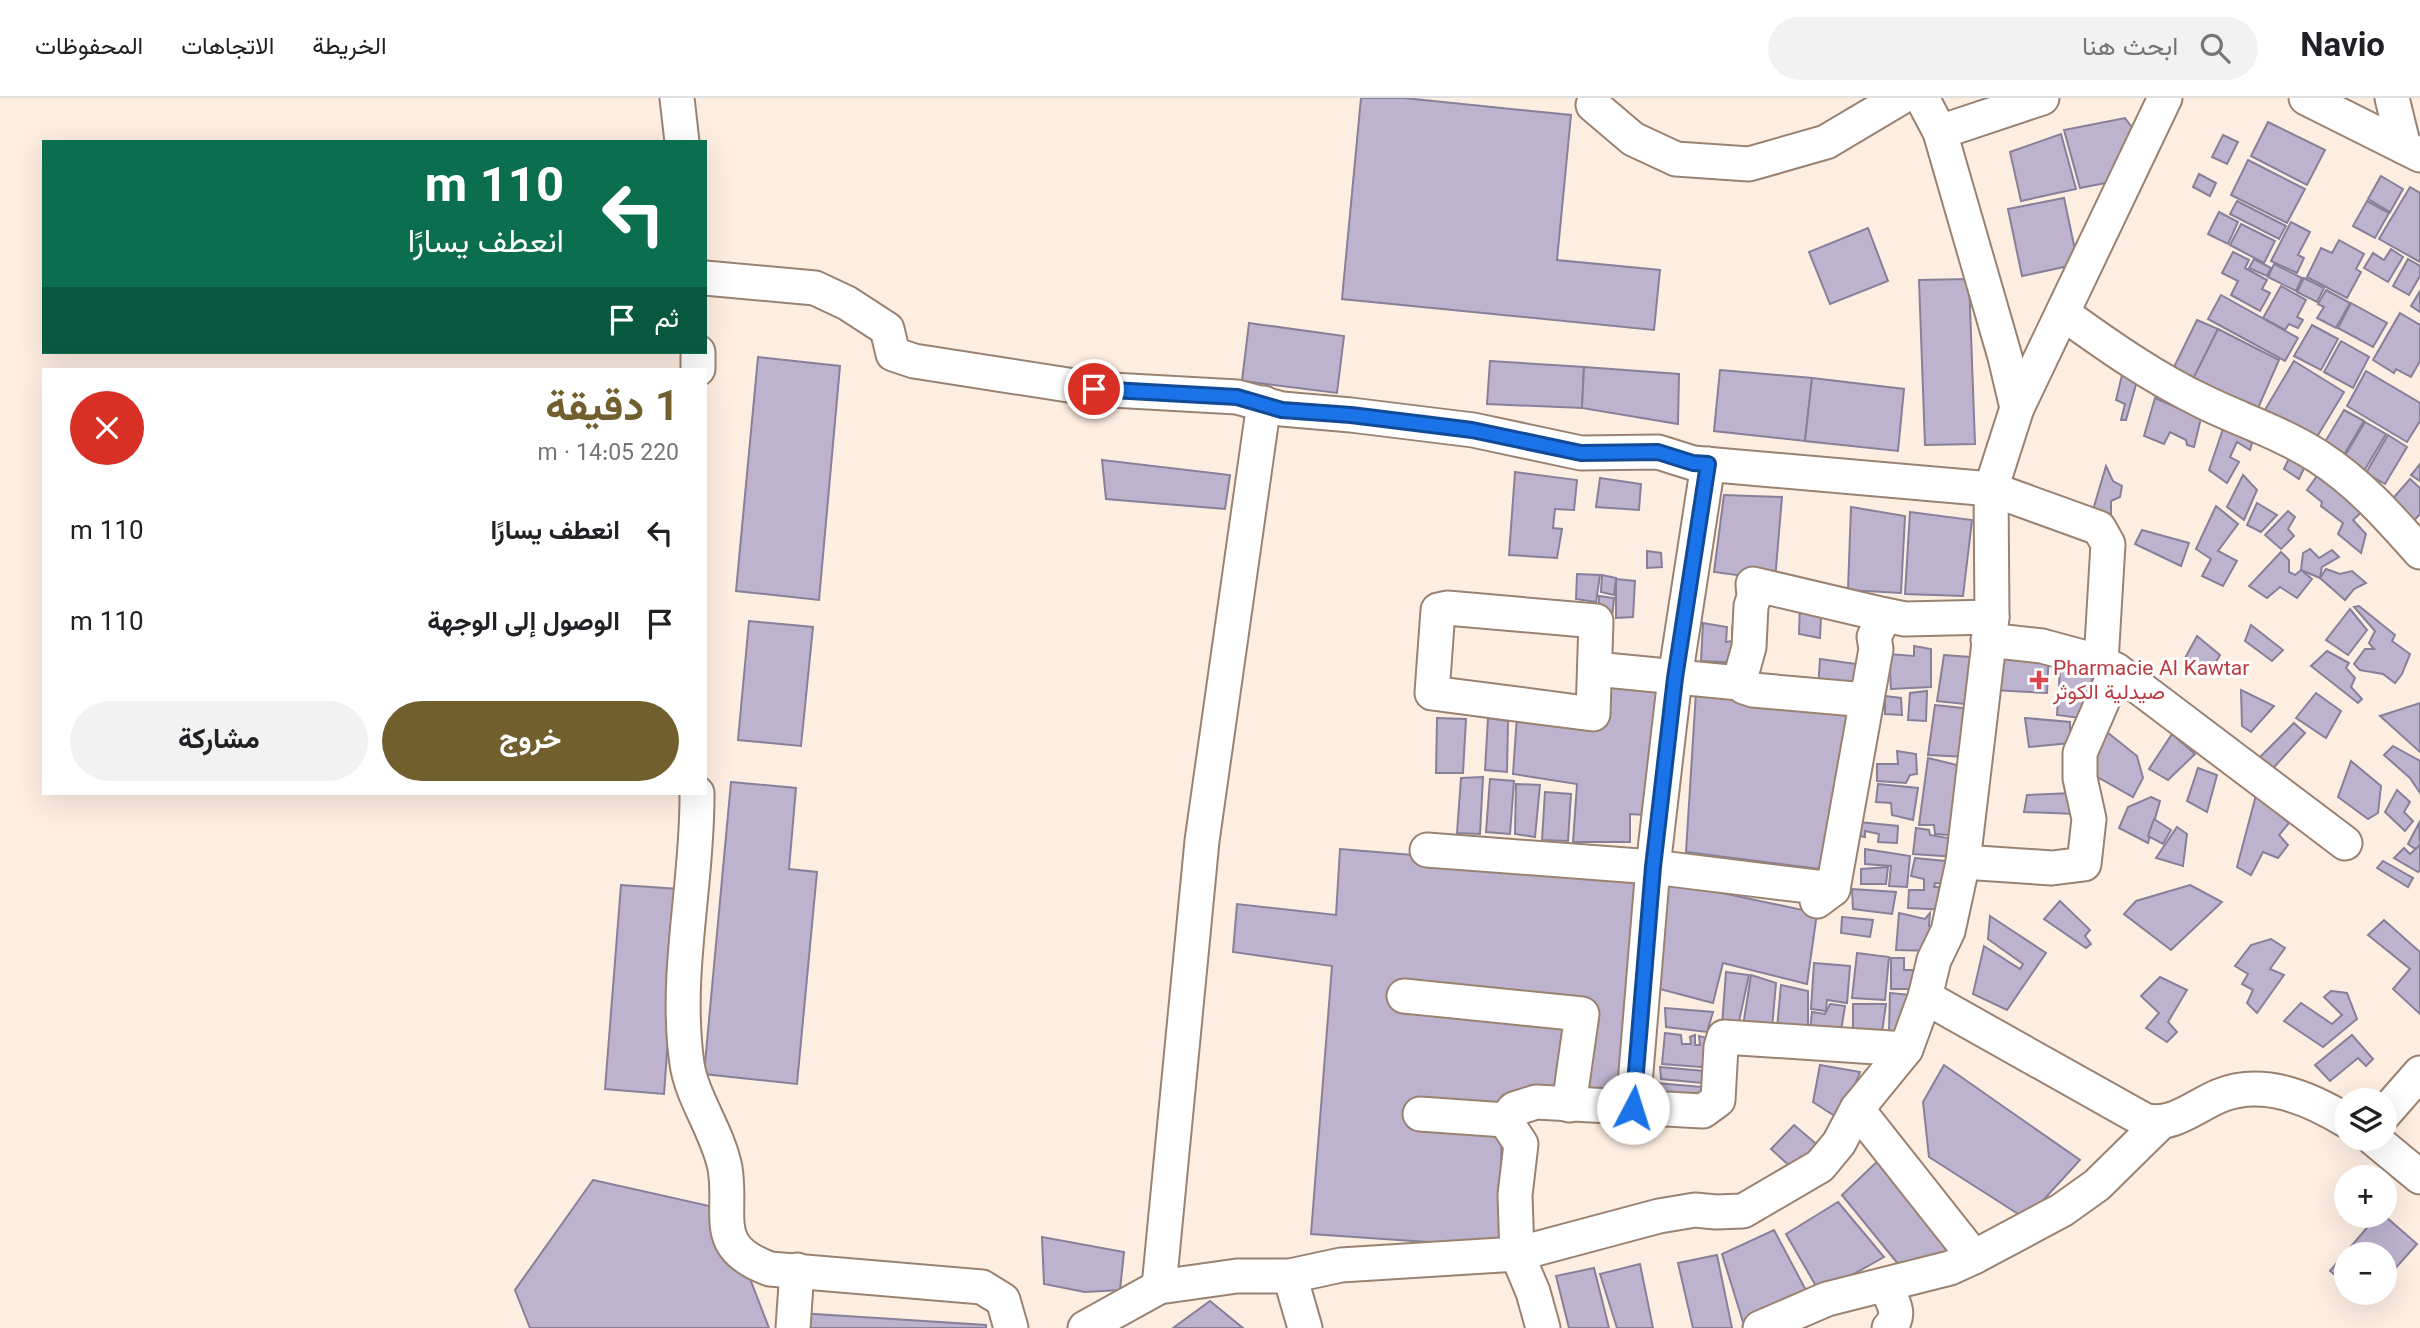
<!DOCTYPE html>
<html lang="ar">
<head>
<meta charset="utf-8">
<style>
  body { margin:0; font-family:Georgia,Vazirmatn,serif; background:#f2f2f2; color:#202124; direction:rtl; height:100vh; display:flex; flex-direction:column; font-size:26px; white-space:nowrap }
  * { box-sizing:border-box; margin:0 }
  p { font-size:23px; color:#757577 }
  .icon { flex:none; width:38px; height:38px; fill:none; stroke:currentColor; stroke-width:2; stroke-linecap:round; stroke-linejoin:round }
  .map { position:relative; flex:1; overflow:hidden; direction:ltr }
  .panel { position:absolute; left:42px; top:270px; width:665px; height:427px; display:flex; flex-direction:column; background:#fff; border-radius:0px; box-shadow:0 7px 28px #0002; direction:rtl }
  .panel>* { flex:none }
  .hud { position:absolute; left:42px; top:42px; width:665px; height:214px; border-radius:0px; box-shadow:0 7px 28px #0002; direction:rtl; background:#0b6e4f; color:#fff; overflow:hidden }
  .buttons { position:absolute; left:2334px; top:990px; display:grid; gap:14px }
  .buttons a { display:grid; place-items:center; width:63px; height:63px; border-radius:50%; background:#fff; box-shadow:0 7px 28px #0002; font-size:35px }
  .pin { position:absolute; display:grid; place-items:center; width:60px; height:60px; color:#fff; margin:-30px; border:4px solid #fff; border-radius:50%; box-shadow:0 2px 7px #0007 }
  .me { position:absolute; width:77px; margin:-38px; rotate:5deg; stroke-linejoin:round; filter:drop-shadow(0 0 5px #0008) }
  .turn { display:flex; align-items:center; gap:24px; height:147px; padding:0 28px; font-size:32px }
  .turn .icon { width:91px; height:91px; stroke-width:2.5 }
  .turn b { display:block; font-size:49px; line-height:60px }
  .then { display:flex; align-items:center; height:66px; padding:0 28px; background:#0003; gap:14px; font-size:26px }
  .round { display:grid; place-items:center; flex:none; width:74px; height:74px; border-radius:37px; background:#f2f2f2 }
  .head { display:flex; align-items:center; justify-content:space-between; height:119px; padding:0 28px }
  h1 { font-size:42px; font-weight:700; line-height:52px; color:#725f2e }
  .primary-button { display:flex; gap:14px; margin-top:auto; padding:14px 28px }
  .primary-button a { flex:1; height:80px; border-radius:42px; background:#725f2e; color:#fff; font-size:28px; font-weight:700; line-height:80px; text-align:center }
  .primary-button a+a { background:#f2f2f2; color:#202124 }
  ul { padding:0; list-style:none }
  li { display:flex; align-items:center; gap:21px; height:91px; padding:0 28px }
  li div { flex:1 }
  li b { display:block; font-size:26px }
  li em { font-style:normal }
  header { display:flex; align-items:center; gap:42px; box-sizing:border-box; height:98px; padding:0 35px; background:#fff; border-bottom:2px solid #e0e0e0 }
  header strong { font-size:33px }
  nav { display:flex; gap:38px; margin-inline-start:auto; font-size:24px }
  .search { width:490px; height:63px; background:#f2f2f2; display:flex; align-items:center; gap:18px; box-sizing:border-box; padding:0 24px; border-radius:38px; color:#757577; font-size:26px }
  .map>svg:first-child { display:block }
  .building { fill:#bdb3cf; stroke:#887f99; stroke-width:2 }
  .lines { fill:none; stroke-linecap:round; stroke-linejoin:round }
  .street-casing { stroke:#9b8270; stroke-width:37 }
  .street { stroke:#fff; stroke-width:33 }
  .route-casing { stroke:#114b97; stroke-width:18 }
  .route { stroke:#1a73e8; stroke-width:12 }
  .health-dot { fill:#e0444e; stroke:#fefefe; stroke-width:2.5 }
  .labels { text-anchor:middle; stroke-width:6; stroke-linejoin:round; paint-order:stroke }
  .health-label { font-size:21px; fill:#be3a42; stroke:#fefefe; text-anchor:start }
</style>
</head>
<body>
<header>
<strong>Navio</strong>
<div class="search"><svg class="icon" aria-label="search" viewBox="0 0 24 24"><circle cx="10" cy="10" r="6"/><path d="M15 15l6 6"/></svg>ابحث هنا</div>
<nav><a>الخريطة</a><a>الاتجاهات</a><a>المحفوظات</a></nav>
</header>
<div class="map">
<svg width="2420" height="1230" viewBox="0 0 2420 1230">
  <rect width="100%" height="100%" fill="#feeee2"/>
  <g class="building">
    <polygon points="1361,0 1404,0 1571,17 1557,162 1660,172 1654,232 1342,201"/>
    <polygon points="2125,20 2137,36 2121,82 2080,90 2064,32"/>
    <polygon points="2268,24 2325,52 2307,87 2251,58"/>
    <polygon points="2061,36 2076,91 2021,103 2010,54"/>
    <polygon points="2223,37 2238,44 2227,66 2212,59"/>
    <polygon points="2248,62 2305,91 2287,125 2231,97"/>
    <polygon points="2199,76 2216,85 2210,98 2193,89"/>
    <polygon points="2381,78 2403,91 2390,114 2368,101"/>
    <polygon points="2410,89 2420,95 2420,164 2379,141"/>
    <polygon points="2064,100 2078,166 2022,178 2008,111"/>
    <polygon points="2237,103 2286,128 2279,141 2230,116"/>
    <polygon points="2367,103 2389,115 2375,140 2353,128"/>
    <polygon points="2219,114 2238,124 2228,146 2208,136"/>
    <polygon points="2291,124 2310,134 2298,157 2304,160 2297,175 2271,163"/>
    <polygon points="2241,126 2275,143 2264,165 2230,147"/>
    <polygon points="1868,130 1888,183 1830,206 1809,154"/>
    <polygon points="2339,142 2364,156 2356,171 2361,174 2347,200 2307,179 2321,150 2332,155"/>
    <polygon points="2391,151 2403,159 2388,184 2364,170 2373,155 2384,162"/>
    <polygon points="2233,154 2249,162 2245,170 2267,182 2262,191 2270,195 2260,213 2231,197 2238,183 2222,175"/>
    <polygon points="2254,161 2271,170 2267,178 2249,170"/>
    <polygon points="2408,161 2420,168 2420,178 2409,197 2393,188"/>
    <polygon points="2274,166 2302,180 2296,193 2268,179"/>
    <polygon points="2304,180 2324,190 2317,204 2297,194"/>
    <polygon points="1969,181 1975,346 1925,347 1919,182"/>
    <polygon points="2281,188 2306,202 2297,219 2303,222 2298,230 2289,226 2285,232 2263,220"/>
    <polygon points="2326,192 2350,205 2336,230 2317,220 2324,209 2318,206"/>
    <polygon points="2420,193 2420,214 2411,208"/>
    <polygon points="2221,197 2298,240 2285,263 2208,221"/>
    <polygon points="2351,205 2387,225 2373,249 2338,230"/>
    <polygon points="2400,215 2420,227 2420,263 2411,279 2396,271 2394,275 2373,262"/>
    <polygon points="2197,222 2218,231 2192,284 2172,273"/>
    <polygon points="1249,225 1344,238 1337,295 1242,283"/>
    <polygon points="2312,227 2338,241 2321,272 2294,258"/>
    <polygon points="2218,231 2279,262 2255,317 2188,291"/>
    <polygon points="2341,243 2369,259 2353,290 2324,274"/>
    <polygon points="758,259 840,268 819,502 736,493"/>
    <polygon points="1490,263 1584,269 1582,310 1487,306"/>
    <polygon points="2294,263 2344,294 2312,347 2262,317"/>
    <polygon points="1584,269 1679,276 1678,326 1582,310"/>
    <polygon points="1720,272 1812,280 1805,343 1714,333"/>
    <polygon points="2366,273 2420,305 2420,323 2407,344 2347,308"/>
    <polygon points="2122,277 2137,283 2126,322 2121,322 2125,306 2116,302"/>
    <polygon points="1812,280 1904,291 1898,353 1805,343"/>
    <polygon points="2155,300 2201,320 2194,349 2187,347 2186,342 2170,334 2164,346 2144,338"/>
    <polygon points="2344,312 2364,323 2342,360 2322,349"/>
    <polygon points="2365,324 2386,336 2364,373 2343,361"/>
    <polygon points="2224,328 2252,345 2250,352 2237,344 2230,359 2239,364 2227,385 2209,372"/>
    <polygon points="2388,337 2407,349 2385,386 2366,375"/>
    <polygon points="2291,356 2306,366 2299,381 2284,371"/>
    <polygon points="1102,362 1230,377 1225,411 1106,401"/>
    <polygon points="2420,366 2420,383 2411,377"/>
    <polygon points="2106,368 2113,383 2122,388 2120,399 2111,403 2111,419 2093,412"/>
    <polygon points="2322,371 2369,407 2353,422 2366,436 2361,455 2338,436 2343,425 2321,408 2322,404 2307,392"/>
    <polygon points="1515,374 1577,382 1574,412 1555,411 1553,430 1562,431 1557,460 1509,457"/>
    <polygon points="2243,377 2257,392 2244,422 2227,409"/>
    <polygon points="1600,380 1641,386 1639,412 1596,409"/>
    <polygon points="2410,381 2420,390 2420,416 2410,427 2388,406"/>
    <polygon points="1724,397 1782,399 1775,482 1714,474"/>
    <polygon points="2257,405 2277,417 2261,434 2247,427"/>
    <polygon points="2216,408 2238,426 2218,453 2237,463 2223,488 2202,478 2211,461 2196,451"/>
    <polygon points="1851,409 1905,418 1901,495 1848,492"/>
    <polygon points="2288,413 2295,419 2288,431 2294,438 2281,451 2265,437"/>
    <polygon points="1910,414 1972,422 1963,498 1905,496"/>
    <polygon points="2142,432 2189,445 2181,468 2135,446"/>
    <polygon points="2310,451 2319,460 2332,452 2339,459 2322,469 2320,480 2301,472 2303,455"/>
    <polygon points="1647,453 1661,455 1662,469 1647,470"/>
    <polygon points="2281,454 2289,462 2289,474 2295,477 2301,472 2312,481 2297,500 2280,489 2267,500 2249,488"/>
    <polygon points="2326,471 2340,476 2352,473 2366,485 2354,491 2345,502 2320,480"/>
    <polygon points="1577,476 1600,477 1596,504 1576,501"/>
    <polygon points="1602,477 1616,480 1614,497 1601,494"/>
    <polygon points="1616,481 1635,483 1633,519 1616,520"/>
    <polygon points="1599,498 1614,500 1612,520 1598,520"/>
    <polygon points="1800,505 1821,518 1820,540 1799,536"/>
    <polygon points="2359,508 2395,537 2392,543 2410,556 2402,576 2395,585 2383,576 2360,572 2354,566 2365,551 2374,551 2369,545 2375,533 2354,509"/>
    <polygon points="2350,511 2367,532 2348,557 2326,542"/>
    <polygon points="749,523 813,529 801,648 738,642"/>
    <polygon points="1703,525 1727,529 1726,544 1732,543 1732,529 1745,531 1739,565 1701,563"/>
    <polygon points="2251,527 2283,552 2272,563 2245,543"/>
    <polygon points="2197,538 2220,557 2210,574 2183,564"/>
    <polygon points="1996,547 2049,550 2047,595 1993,592"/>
    <polygon points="1914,548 1931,551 1931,589 1891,591 1889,556 1914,558"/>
    <polygon points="2327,553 2349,565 2346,570 2355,580 2351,589 2362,601 2358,605 2311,568"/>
    <polygon points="1944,557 1983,560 1975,607 1937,603"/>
    <polygon points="1820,561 1864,567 1859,596 1818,591"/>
    <polygon points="2060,571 2093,576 2087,621 2057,617"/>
    <polygon points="1604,579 1658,589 1643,717 1630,716 1630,744 1573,744 1577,686 1513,676 1517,618 1598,629"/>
    <polygon points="2241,592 2274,608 2251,634 2242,628"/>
    <polygon points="1927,593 1926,623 1908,622 1910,595"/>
    <polygon points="1696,594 1855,609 1828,772 1686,754"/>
    <polygon points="2316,595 2341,613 2326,640 2296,620"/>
    <polygon points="1885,598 1901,600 1902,617 1885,616"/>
    <polygon points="2420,605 2420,654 2380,618"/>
    <polygon points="1935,607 1971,611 1967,659 1928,657"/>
    <polygon points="1437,620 1466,621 1463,675 1436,675"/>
    <polygon points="1488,620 1508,623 1507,674 1485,672"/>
    <polygon points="2025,620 2070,624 2070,645 2029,649"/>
    <polygon points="2294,625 2305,635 2267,677 2254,665"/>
    <polygon points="2097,626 2137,658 2143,680 2133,699 2085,672"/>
    <polygon points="2172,636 2195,656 2168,682 2149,671"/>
    <polygon points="2393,648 2420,663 2420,695 2410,680 2384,657"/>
    <polygon points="1897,653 1916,656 1917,676 1910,677 1906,685 1877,683 1877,666 1898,666"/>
    <polygon points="1928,660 1965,669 1962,738 1935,736 1934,727 1919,727"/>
    <polygon points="2351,663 2381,688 2378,715 2368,721 2338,699"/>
    <polygon points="2198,670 2217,677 2207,714 2187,703"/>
    <polygon points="1483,679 1480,736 1457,735 1461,680"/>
    <polygon points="1490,681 1514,683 1510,736 1486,734"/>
    <polygon points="731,684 796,690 789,771 817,774 797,986 704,976"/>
    <polygon points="1516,686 1540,687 1535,739 1515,736"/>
    <polygon points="1878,686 1918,690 1913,722 1892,717 1891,705 1876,704"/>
    <polygon points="2397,692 2410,704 2404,714 2413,723 2405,733 2385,714"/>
    <polygon points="1545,694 1571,696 1568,743 1542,742"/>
    <polygon points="2072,695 2076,716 2024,714 2027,697"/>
    <polygon points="2256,697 2289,725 2279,737 2288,747 2278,760 2263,754 2251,777 2237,769"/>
    <polygon points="2151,699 2160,703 2148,745 2119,730 2128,709"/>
    <polygon points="2154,721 2171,732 2163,746 2148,738"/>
    <polygon points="1859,724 1898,728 1897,745 1878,744 1879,736 1865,733 1865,739 1860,738"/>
    <polygon points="2419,725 2420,747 2415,751 2408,746"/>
    <polygon points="2177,729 2187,736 2183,768 2156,760"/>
    <polygon points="1916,730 1929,732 1930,737 1958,742 1957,759 1913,756"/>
    <polygon points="2420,747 2420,772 2418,774 2394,760 2404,750 2410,756"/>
    <polygon points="1340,751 1646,776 1628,1005 1576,1002 1589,913 1565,1001 1502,1015 1500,1149 1311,1136 1332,868 1233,854 1237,806 1336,817"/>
    <polygon points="1865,751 1910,758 1907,789 1889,788 1891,768 1865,766"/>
    <polygon points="1915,760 1955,764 1955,786 1935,785 1934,789 1953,789 1949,812 1908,810 1909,792 1924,792 1924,781 1911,778"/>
    <polygon points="2383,763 2413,780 2408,789 2377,770"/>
    <polygon points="1888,769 1886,786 1861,786 1861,771"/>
    <polygon points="1665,783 1817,815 1807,886 1723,865 1713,905 1656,890"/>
    <polygon points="621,787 679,791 664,996 605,991"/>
    <polygon points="2190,787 2222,804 2171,852 2124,816 2136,803"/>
    <polygon points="1852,791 1896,794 1892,816 1853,811"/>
    <polygon points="2060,803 2090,832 2085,838 2091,846 2086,850 2044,821"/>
    <polygon points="1899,815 1925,821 1930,815 1929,828 1935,832 1934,853 1896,852"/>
    <polygon points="1990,818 2046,855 2007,912 1973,896 1984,848 2020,871 2023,866 1988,841"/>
    <polygon points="1842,819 1873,822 1870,839 1841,835"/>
    <polygon points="2384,822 2420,854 2420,916 2393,891 2410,871 2368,837"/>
    <polygon points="2271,841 2285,850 2270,871 2284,877 2257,915 2247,905 2253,892 2242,886 2248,876 2235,868 2251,847"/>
    <polygon points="1857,855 1889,859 1885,902 1852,900"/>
    <polygon points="1917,858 1931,862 1923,891 1891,891 1891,860 1904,860 1904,872 1915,872"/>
    <polygon points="1814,865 1850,868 1847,905 1827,902 1826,913 1811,911"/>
    <polygon points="1726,874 1749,877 1738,928 1722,927"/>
    <polygon points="1751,877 1776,885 1772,930 1743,928"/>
    <polygon points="2160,879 2187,892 2168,924 2177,934 2167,944 2146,930 2159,915 2141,898"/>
    <polygon points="1781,887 1808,893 1808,936 1777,930"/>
    <polygon points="2331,893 2347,895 2357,921 2323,949 2284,923 2301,905 2332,926 2342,917 2324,899"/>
    <polygon points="1890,895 1922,898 1908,935 1889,934"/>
    <polygon points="1830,906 1845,908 1841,933 1810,933 1812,914 1825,916"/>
    <polygon points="1853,906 1886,906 1882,934 1853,939"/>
    <polygon points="1665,910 1713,914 1707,934 1666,929"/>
    <polygon points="1665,935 1681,937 1682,946 1691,946 1690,939 1695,937 1695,947 1700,947 1699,938 1707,940 1713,970 1662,966"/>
    <polygon points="2352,937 2373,961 2366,968 2358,960 2330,983 2315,967"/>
    <polygon points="1820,967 1860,974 1841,1022 1813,1004"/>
    <polygon points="1944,967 2080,1062 2026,1121 1929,1059 1923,1004"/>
    <polygon points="1660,969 1715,974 1713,986 1661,981"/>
    <polygon points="1656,985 1714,990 1701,1002 1656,997"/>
    <polygon points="1794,1027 1821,1050 1795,1073 1771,1051"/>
    <polygon points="1883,1058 1954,1158 1903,1172 1842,1097"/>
    <polygon points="593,1082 714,1109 747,1173 769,1230 530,1230 515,1192"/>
    <polygon points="1838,1104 1884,1159 1820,1195 1786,1136"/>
    <polygon points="2377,1118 2385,1118 2417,1146 2385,1182 2385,1157 2347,1157 2347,1187 2330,1173"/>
    <polygon points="1774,1132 1809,1198 1743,1224 1722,1156"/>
    <polygon points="1042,1139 1124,1154 1120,1192 1085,1194 1044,1186"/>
    <polygon points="1717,1157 1732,1230 1693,1230 1678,1165"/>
    <polygon points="1640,1166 1653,1230 1617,1230 1600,1176"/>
    <polygon points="1594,1170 1609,1230 1569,1230 1556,1178"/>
    <polygon points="1210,1203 1243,1230 1173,1230"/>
    <polygon points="799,1215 986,1227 986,1230 799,1230"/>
  </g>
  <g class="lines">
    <g class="street-casing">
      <g id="street">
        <polyline points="677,0 682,44"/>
        <polyline points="1922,0 1940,34 2005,259 2017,310"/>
        <polyline points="2306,0 2420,57"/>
        <polyline points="2392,0 2404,49"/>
        <polyline points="1593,7 1633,41 1676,61 1749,66 1826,44 1900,0"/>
        <polyline points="1940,34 2042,0"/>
        <polyline points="705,180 815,190 847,205 887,231 893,256 914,263 1094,291 1237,299 1282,311 1351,317 1473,332 1581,355 1658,354 1693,365 1991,391 2099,430 2108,446 2101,564 2116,572 2080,655 2080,680 2089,721 2084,766 2052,770 1963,764"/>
        <path d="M2064,216C2108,248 2154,280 2204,304C2243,323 2282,335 2319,359C2359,385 2389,419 2420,454"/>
        <polyline points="698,254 698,271"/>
        <polygon points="1447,510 1596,523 1593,616 1432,595 1438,512"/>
        <polyline points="1885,517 1905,521 1992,519"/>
        <polyline points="1988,542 2042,548 2101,564"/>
        <polyline points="1595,571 1739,585"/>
        <polyline points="2116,572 2345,745"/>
        <path d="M697,695C698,785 674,875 687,966C692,1000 718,1034 725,1070C733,1118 709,1149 770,1171L982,1189L1003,1202L1011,1230"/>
        <polyline points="1427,752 1653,769 1833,791 1817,803"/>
        <polyline points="1833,791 1876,551 1874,539 1885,517 1753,486 1754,499 1751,508 1749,549 1739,585 1744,589 1753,592 1866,602"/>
        <polyline points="1404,898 1582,916 1569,1007"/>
        <path d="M1925,899L2144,1022C2172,1030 2195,1008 2219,998C2263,980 2309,1000 2347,1023"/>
        <polyline points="1633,1010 1653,769 1675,580 1708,366"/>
        <polyline points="1857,1011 1974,1159"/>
        <polyline points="2385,1015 2420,975"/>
        <polyline points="1420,1016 1505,1022"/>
        <polyline points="2374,1041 2420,1079"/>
        <polyline points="1290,1178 1305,1230"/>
        <path d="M1885,1187C1892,1203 1903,1216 1889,1230"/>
        <polyline points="1159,1189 1202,743 1264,305"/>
        <polyline points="793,1230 797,1172"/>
        <polyline points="1085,1230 1159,1189 1237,1178 1290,1178 1341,1167 1517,1156 1659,1118 1695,1112 1716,1114 1743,1113 1820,1068 1839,1045 1857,1011 1906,951 1925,899 1934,862 1948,833 1963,764 1992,519 1991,391 2017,310 2165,0"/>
        <polyline points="1543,1230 1533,1194 1517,1156 1515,1097 1521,1046 1505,1022 1514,1011 1536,1004 1703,1013 1718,1002 1721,949 1724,939 1906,951"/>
        <polyline points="1760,1230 1827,1201 1950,1170 1974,1159 2062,1112 2097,1087 2161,1024"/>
      </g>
    </g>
    <use href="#street" class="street"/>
  </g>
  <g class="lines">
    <g class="route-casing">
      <polyline id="route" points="1094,291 1237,299 1282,312 1351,317 1472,332 1581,355 1658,354 1693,365 1708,366 1675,580 1653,769 1633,1010"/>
    </g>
    <use href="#route" class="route"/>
  </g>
  <path class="health-dot" d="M2035.5 571.5h7v7h7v7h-7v7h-7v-7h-7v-7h7z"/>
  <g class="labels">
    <g class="health-label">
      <text x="2053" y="577">Pharmacie Al Kawtar<tspan x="2053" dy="24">صيدلية الكوثر</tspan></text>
    </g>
  </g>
</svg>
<div class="buttons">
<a><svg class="icon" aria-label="layers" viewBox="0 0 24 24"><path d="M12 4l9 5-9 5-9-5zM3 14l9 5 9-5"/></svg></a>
<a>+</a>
<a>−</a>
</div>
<div class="pin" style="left:1094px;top:291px;background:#d93025"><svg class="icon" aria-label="arrive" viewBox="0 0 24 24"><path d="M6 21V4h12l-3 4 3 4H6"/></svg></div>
<svg class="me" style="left:1633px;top:1010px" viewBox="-20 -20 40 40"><circle r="19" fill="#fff"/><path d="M0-13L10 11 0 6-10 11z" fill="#1a73e8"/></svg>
<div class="hud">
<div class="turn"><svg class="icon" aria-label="left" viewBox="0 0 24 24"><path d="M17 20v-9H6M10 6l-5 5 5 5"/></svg><div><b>110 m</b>انعطف يسارًا</div></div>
<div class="then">ثم<svg class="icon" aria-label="arrive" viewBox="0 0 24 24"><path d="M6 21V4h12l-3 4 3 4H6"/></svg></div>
</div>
<section class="panel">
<div class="head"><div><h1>1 دقيقة</h1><p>220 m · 14:05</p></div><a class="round" style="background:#d93025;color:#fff"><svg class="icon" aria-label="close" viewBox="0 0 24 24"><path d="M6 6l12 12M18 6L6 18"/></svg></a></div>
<ul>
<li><svg class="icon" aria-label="left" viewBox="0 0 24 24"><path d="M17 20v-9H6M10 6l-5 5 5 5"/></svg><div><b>انعطف يسارًا</b></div><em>110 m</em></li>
<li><svg class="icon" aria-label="arrive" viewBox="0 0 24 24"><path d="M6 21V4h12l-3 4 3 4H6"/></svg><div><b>الوصول إلى الوجهة</b></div><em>110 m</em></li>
</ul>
<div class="primary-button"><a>خروج</a><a>مشاركة</a></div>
</section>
</div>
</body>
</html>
